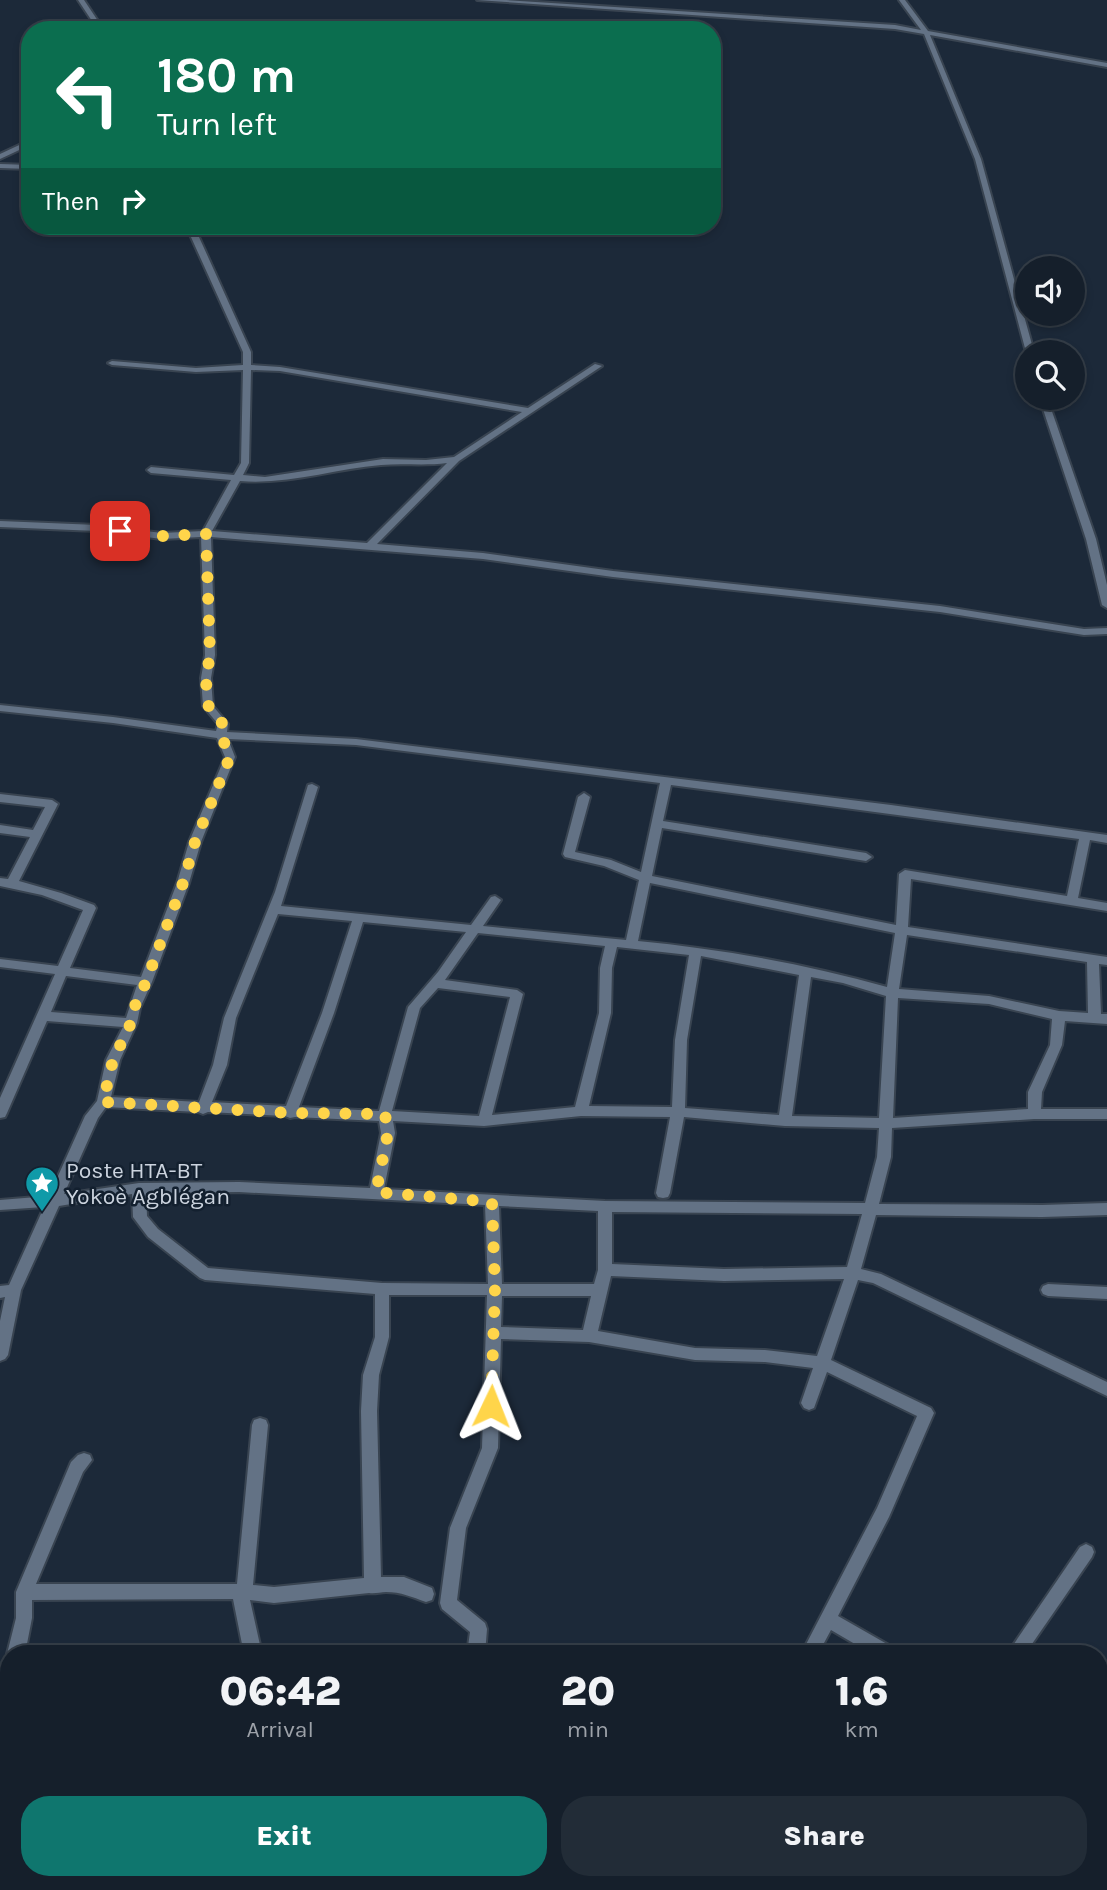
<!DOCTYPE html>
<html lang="en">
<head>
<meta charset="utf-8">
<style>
  body { margin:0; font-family:Karla,sans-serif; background:#222c37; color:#f1f3f6; height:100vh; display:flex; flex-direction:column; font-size:26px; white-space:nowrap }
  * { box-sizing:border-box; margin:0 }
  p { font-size:23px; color:#9da2a9 }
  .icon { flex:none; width:38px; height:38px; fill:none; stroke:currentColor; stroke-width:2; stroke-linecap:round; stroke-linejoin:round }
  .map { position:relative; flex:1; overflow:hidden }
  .drawer { position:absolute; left:0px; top:1645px; width:1108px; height:245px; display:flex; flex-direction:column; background:#151f2b; border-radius:28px 28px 0 0; box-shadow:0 4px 10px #0003,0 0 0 2px #343d47 }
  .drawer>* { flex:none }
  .top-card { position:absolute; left:21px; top:21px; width:700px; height:214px; border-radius:28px; box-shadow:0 4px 10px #0003,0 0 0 2px #343d47; background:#0b6e4f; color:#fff; overflow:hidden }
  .buttons { position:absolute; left:1015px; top:256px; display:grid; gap:14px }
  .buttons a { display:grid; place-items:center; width:70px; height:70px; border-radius:50%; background:#151f2b; box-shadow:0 4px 10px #0003,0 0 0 2px #343d47; font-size:35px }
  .pin { position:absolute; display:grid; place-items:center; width:60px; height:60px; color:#fff; margin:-30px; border-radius:14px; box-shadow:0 4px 10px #0006 }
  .me { position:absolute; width:77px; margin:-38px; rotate:2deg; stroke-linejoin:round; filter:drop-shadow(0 0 5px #0008) }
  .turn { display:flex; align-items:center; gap:24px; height:147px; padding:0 21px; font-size:32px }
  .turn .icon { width:91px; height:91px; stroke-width:2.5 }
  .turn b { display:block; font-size:49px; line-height:60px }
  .then { display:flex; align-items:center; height:66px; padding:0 21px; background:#0003; gap:14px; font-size:26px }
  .eta { display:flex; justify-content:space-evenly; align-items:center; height:119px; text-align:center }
  .eta b { font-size:42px; font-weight:800; line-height:49px }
  .cta { display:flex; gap:14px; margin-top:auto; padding:14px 21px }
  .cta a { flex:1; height:80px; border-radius:28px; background:#0f766e; color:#fff; font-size:28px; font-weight:800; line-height:80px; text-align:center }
  .cta a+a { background:#222c37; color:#f1f3f6 }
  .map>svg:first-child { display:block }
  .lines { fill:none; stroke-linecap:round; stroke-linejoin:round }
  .minor-casing { stroke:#394451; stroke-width:4 }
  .minor { fill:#637285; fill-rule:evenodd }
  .route { stroke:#ffd54a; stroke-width:12; stroke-dasharray:0 21.6 }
  .labels { text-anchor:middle; stroke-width:5; stroke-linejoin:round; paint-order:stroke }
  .poi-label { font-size:23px; fill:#cbd3de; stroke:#13202f; text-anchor:start }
</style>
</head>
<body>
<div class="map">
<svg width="1107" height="1890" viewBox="0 0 1107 1890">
  <rect width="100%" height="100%" fill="#1c2939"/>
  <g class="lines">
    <g class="minor-casing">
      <g id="minor">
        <polygon points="78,0 84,0 104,30 98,30"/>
        <polygon points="477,0 506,0 895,25 921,30 899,0 905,0 928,31 1107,63 1107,67 930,35 981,159 1034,352 1027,352 1027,354 1026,352 975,159 924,34 895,29"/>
        <polygon points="30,140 30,145 0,159 0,154"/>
        <polygon points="0,164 30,165 30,169 0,168"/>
        <path d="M186,226H194L251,352V365L280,367L528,408L595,364L602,366L459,461L377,544L483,553L613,571L940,606L1084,629L1107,628V634L1084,635L940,612L613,577L483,559L211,537L215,655L211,678L213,706L228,724L227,732L356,739L891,805L1107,835V843L1090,840L1078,898L1107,903V911L911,879L908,927L1107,957V965L1099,964L1101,1014H1107V1024L1065,1021L1062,1045L1042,1092L1041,1109H1107V1119H1034L892,1128L891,1157L879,1204L1042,1205L1107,1203V1215L1042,1217L876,1215L861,1269L881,1274L1107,1382V1396L873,1283L858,1280L831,1360L931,1408L934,1413L889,1517L838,1616L894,1648L896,1654H872L831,1630L818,1654H801L877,1508L917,1416L827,1372L814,1408L809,1410L804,1408L801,1403L813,1368L765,1362L695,1360L589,1342L501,1339L498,1448L466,1528L457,1600L485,1623L487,1629L485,1654H467L470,1632L442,1609L440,1603L450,1528L482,1448L487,1295H389V1337L379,1375L377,1411L381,1577H404L432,1588L434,1594L432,1600L426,1602C412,1597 401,1592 386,1592C380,1592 375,1594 369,1593L274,1603L250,1600L262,1654H244L233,1599L32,1600V1618L25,1654H9V1657L7,1654L16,1618V1592L71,1462L78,1455L84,1453L90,1455L92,1460L83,1472L36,1584H237L252,1425L254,1420L260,1418L266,1420L268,1425L253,1585L274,1587L364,1578L361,1411L363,1375L375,1337V1294L205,1280L200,1278L148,1237L133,1217L132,1194L59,1206L21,1290L8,1355L5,1359L0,1361V1321L5,1297L0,1298V1286L9,1285L44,1207L0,1210V1200L49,1196L85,1116L97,1101L106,1060L123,1027L47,1021L7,1113L5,1117L0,1118V1098L55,974L0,967V959L58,966L83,910L42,895L0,886V878L8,879L30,837L0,833V825L33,830L45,807L0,802V794L52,800L58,804L19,881L61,893L94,905L96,908L70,968L141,977L177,883L189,842L225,757L217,738L113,723L0,711V705L113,717L216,731L218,724L203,706L201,678L205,655L201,537L162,539L97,531L0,527V521L97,525L162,533L203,531L231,480L151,473L147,470L151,467L234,475L241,463L243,370L196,372L112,365L108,363L112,361L196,368L243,365V352ZM251,370L280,371L522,412L454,457L426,460L383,459L265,477L243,475L249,463ZM447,463L367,543L212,531L240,481C288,485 334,469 381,465C403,463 425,466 447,463ZM228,739L356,745L660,783L641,872L611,860L575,852L590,797L584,793L578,797L563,854L565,857L604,866L639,880L626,940L483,926L501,900L495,896L491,897L471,925L281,906L318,787L312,784L308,785L275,892L224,1018L213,1065L199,1102L111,1097L120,1060L137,1023L140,1008L152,982L189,883L201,842L235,757ZM671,785L1079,839L1067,896L905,870L899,874L896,925L652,876L662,828L866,861L872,857L866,853L663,821ZM650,883L895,933L887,987C806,964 721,949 638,941ZM278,914L352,921L322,1013L286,1106L212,1102L227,1065L236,1018ZM363,922L466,932L438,972L408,1007L379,1111L299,1107L334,1013ZM478,933L605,946L600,968L599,1013L575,1107L492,1115L523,994L517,990L445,980ZM907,935L1087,962L1088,1013L1059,1011L989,996L899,989ZM617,947L689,955L675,1040L672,1107L589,1106L611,1013L612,968ZM701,956L799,975L779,1115L685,1108L687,1040ZM66,976L137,985L126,1018L51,1012ZM811,977L843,983L886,996L879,1118L792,1116ZM438,988L510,997L479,1116L392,1111L420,1008ZM898,998L989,1004L1052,1019L1050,1045L1028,1092V1109L893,1118ZM106,1107L198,1112L203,1114L208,1112L285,1116L290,1118L295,1117L379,1121L381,1133L370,1188L239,1182L139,1183L64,1194L98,1118ZM581,1116L670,1117L656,1193L658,1197L663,1198L668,1197L670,1193L684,1117L785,1126L879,1128L877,1157L865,1203L605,1201L384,1189L395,1133L393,1121L484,1126ZM239,1192L485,1205L488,1284L382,1283L208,1268L158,1229L147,1216L146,1193ZM499,1206L598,1211V1270L594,1284H502ZM612,1212L862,1214L847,1267L724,1269L612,1264ZM611,1276L724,1281L844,1279L817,1356L765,1350L695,1348L598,1331ZM502,1296H591L583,1330L501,1327Z"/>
        <polygon points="1039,397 1047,397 1096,539 1107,585 1107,608 1102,605 1086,539"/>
        <polygon points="1048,1284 1107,1287 1107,1299 1048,1296 1043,1294 1041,1290 1043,1286"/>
        <polygon points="1086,1544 1092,1547 1094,1552 1092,1557 1025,1654 1007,1654 1080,1547"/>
        <polygon points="9,1683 9,1773 6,1778 0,1781 0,1692 3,1685"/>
        <polygon points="1107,1762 1107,1789 1099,1794 1099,1768"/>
        <polygon points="241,1881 259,1881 258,1890 240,1890"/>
        <polygon points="322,1881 555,1881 560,1883 562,1890 315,1890 317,1883"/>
        <polygon points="790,1881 813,1881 818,1890 795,1890"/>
        <polygon points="1067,1881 1071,1883 1073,1890 1047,1890 1042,1882"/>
      </g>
    </g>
    <use href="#minor" class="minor"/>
  </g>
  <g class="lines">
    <polyline class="route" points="120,531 162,536 206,534 210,655 206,678 207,702 211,712 223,724 221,735 230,757 195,842 183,883 146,982 134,1008 131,1023 113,1060 103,1102 290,1113 385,1114 388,1133 376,1192 492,1202 495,1288 491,1406"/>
  </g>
  <defs>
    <g id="sight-pin" transform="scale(1.75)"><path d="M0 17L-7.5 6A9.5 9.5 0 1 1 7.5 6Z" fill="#0f9aa8" stroke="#13202f"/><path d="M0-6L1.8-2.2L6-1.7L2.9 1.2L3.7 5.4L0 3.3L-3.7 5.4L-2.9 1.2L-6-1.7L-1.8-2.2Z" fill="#fff"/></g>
  </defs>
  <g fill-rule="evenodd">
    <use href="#sight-pin" x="42" y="1183"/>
  </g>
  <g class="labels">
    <g class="poi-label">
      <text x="66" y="1178">Poste HTA-BT<tspan x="66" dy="26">Yokoè Agblégan</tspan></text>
    </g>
  </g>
</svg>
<div class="buttons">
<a><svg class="icon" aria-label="sound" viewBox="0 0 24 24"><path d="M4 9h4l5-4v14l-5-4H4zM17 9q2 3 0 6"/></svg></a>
<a><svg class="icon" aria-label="search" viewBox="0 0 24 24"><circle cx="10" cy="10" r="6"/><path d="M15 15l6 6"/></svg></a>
</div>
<div class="pin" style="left:120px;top:531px;background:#d93025"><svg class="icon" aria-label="arrive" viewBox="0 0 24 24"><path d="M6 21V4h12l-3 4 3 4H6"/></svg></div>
<svg class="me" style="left:491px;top:1406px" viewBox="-20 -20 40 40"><path d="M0-17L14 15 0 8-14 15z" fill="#ffd54a" stroke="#fff" stroke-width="4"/></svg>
<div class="top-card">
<div class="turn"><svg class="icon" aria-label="left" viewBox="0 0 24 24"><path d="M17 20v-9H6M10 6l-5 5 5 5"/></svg><div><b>180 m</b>Turn left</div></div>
<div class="then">Then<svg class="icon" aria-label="right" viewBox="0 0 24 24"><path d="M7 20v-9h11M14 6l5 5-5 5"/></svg></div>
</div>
<section class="drawer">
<div class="eta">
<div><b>06:42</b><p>Arrival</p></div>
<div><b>20</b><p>min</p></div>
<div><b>1.6</b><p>km</p></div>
</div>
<div class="cta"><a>Exit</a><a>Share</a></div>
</section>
</div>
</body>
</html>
